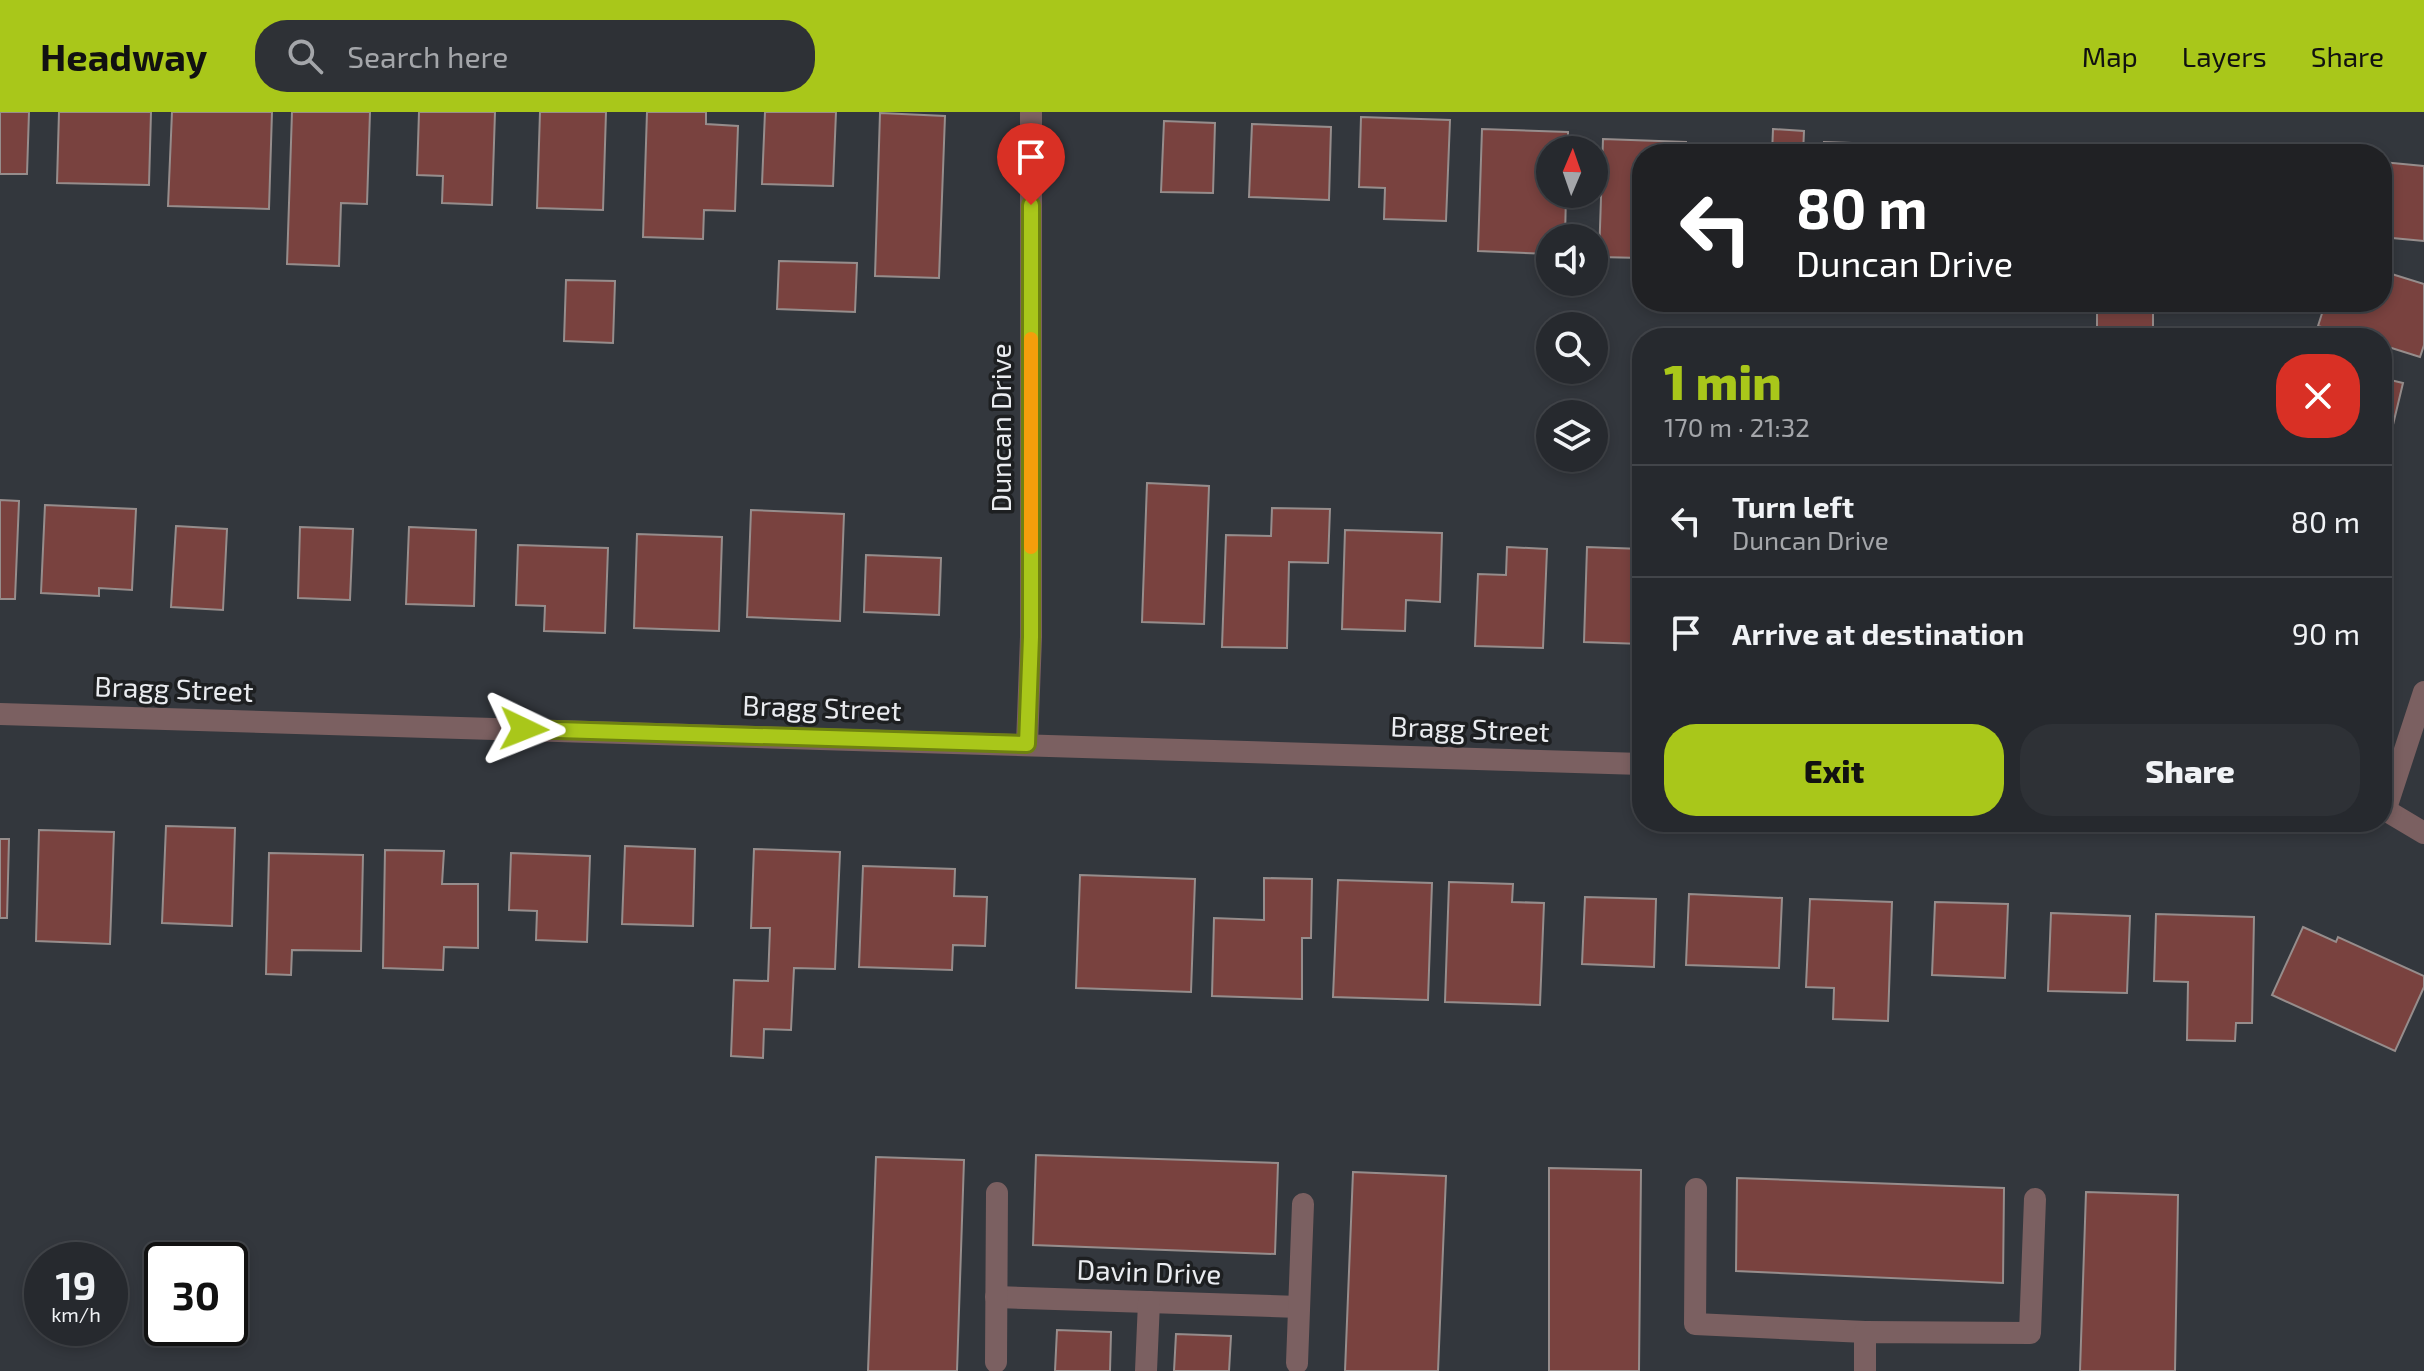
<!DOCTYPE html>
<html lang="en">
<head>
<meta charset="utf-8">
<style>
  body { margin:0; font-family:"Exo 2",sans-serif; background:#2e3136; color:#f1f3f6; height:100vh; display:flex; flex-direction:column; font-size:30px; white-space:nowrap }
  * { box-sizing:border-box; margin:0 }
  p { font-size:26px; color:#a4a6aa }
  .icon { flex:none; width:44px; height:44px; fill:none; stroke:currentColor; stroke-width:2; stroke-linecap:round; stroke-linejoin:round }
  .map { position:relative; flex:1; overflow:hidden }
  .drawer { position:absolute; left:1632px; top:216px; width:760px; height:504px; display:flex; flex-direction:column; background:#26292e; border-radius:32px; box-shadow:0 4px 12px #0003,0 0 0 2px #42454a }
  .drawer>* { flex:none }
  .hud { position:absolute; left:1632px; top:32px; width:760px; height:168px; border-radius:32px; box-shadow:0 4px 12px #0003,0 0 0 2px #42454a; background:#202124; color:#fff; overflow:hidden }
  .needle { width:52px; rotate:2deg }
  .buttons { position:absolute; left:1536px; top:24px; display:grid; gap:16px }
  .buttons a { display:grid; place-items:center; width:72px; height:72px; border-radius:50%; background:#26292e; box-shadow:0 4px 12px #0003,0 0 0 2px #42454a; font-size:40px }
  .speed { position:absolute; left:24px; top:1130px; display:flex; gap:16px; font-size:40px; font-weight:700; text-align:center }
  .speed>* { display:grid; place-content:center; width:104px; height:104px; border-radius:50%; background:#26292e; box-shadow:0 4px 12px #0003,0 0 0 2px #42454a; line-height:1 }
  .speed small { font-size:20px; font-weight:400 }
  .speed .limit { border:4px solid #111; border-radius:12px; background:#fff; color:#111 }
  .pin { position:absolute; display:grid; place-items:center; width:68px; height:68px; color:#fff; margin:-82px -34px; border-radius:50% 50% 50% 0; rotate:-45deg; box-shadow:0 0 8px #0007 }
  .pin .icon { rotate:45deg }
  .me { position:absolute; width:88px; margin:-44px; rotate:92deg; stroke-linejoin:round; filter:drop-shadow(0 0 6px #0008) }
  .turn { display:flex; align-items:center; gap:28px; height:168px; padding:0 32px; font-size:36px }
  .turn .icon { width:104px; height:104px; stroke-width:2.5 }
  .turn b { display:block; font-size:56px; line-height:68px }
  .round { display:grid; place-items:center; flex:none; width:84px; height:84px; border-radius:32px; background:#2e3136 }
  .overview { display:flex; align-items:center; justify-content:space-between; height:136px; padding:0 32px }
  h1 { font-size:48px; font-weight:800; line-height:60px; color:#a9c71a }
  .primary-button { display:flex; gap:16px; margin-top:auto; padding:16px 32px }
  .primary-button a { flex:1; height:92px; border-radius:32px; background:#a9c71a; color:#111; font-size:32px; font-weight:800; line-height:92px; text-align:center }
  .primary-button a+a { background:#2e3136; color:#f1f3f6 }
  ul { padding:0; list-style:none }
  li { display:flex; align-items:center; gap:24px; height:112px; padding:0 32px; border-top:2px solid #42454a }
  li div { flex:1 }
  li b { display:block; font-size:30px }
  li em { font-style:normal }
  header { display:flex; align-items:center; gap:48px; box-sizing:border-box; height:112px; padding:0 40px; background:#a9c71a; color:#111 }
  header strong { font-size:38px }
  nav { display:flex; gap:44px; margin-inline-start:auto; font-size:28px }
  .search { width:560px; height:72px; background:#2e3136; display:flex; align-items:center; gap:20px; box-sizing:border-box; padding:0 28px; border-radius:32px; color:#a4a6aa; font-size:30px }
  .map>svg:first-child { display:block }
  .building { fill:#79423f; stroke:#968d8c; stroke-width:2 }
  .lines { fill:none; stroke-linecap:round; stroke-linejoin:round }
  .minor { stroke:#7b6061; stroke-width:22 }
  .route-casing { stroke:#6e8111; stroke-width:20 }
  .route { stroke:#a9c71a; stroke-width:14 }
  .slow { stroke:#f59e0b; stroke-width:14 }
  .labels { text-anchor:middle; stroke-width:7; stroke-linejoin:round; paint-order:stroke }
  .street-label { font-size:28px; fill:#eaecf0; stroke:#1d1f21 }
</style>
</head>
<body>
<header>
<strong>Headway</strong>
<div class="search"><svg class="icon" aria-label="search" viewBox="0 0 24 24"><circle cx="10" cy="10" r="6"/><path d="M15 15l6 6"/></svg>Search here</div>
<nav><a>Map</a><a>Layers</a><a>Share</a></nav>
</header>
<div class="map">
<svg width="2424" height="1259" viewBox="0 0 2424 1259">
  <rect width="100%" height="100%" fill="#33373d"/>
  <g class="building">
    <polygon points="0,0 29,0 27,62 0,62"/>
    <polygon points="59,0 151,0 149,73 57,71"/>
    <polygon points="172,0 272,0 269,97 168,94"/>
    <polygon points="292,0 370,0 367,92 341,91 339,154 287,152"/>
    <polygon points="419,0 495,0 492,93 442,91 443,64 417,63"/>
    <polygon points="540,0 606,0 603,98 537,96"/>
    <polygon points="647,0 706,0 706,12 738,14 735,99 704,98 703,127 643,125"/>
    <polygon points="765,0 836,0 833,74 762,72"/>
    <polygon points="880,1 945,4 939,166 875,164"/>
    <polygon points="1361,5 1450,8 1446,109 1384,107 1385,76 1359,75"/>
    <polygon points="1164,9 1215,11 1213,81 1161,80"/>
    <polygon points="1252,12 1331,15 1329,88 1249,85"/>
    <polygon points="1482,17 1568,20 1568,38 1550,38 1550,82 1566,82 1565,126 1550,126 1550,142 1478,139"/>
    <polygon points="1773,17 1804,19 1803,42 1772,42"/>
    <polygon points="1603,27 1686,30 1685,42 1642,42 1642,146 1599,145"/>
    <polygon points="1824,30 1879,32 1878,42 1823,42"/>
    <polygon points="2382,50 2424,54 2424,129 2382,125"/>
    <polygon points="779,149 857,151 855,200 777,197"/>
    <polygon points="2382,159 2424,172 2424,233 2420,245 2382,233 2382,226 2358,226 2318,214 2325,192 2341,197 2343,190 2382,190"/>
    <polygon points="566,168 615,169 613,231 564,229"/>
    <rect x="2097" y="190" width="56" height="28"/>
    <polygon points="2382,266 2403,271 2386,342 2382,341"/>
    <polygon points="1147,371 1209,374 1204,512 1142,510"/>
    <polygon points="0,388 19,389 15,487 0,487"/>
    <polygon points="45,393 136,397 132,478 99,476 99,484 41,481"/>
    <polygon points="1272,396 1330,397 1328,451 1289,450 1287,536 1222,535 1226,423 1271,424"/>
    <polygon points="751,398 844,402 840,509 747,505"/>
    <polygon points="176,414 227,417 223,498 171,495"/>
    <polygon points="300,415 353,417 350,488 298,486"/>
    <polygon points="409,415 476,418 474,494 406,492"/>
    <polygon points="1345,418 1442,421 1440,490 1406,488 1405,519 1342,517"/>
    <polygon points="637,422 722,425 719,519 634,516"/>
    <polygon points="518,433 608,436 605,521 544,519 545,494 516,493"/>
    <polygon points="1507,435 1547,437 1543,536 1475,534 1478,462 1506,463"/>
    <polygon points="1587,435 1642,437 1642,532 1584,530"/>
    <polygon points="866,443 941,446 939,503 864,500"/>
    <polygon points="166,714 235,716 232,814 162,811"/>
    <polygon points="39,718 114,720 110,832 36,829"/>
    <polygon points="0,727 9,727 7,806 0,806"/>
    <polygon points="625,734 695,737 693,814 622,812"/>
    <polygon points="754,737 840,740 835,857 794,856 791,918 764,917 763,946 731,944 734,868 768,869 770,816 751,816"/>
    <polygon points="385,738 444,739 442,772 478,772 478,836 444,835 443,858 383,856"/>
    <polygon points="269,741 363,743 361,839 292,838 291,863 266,862"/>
    <polygon points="511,741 590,744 587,830 536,828 537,799 509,798"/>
    <polygon points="863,754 955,757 954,784 987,785 985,834 953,833 952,858 859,855"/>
    <polygon points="1080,763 1195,767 1191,880 1076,876"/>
    <polygon points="1264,766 1312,767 1311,826 1302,826 1302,887 1212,884 1214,806 1264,808"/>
    <polygon points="1338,768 1432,771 1428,888 1333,885"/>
    <polygon points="1449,770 1513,772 1512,790 1544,791 1540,893 1445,890"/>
    <polygon points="1689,782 1782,786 1779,856 1686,853"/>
    <polygon points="1585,785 1656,787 1654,855 1582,852"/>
    <polygon points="1810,787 1892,790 1888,909 1833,907 1834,876 1806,875"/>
    <polygon points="1935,790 2008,792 2005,866 1932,863"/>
    <polygon points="2051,801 2130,804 2127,881 2048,879"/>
    <polygon points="2156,802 2254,805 2252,911 2236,911 2235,929 2187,928 2188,870 2154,869"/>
    <polygon points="2303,815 2336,830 2338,825 2424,864 2424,875 2395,939 2272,883"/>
    <polygon points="1036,1043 1278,1051 1275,1142 1033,1133"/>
    <polygon points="876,1045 964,1048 957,1259 868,1259"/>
    <polygon points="1549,1056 1641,1058 1639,1259 1549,1259"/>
    <polygon points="1353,1060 1446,1064 1438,1259 1345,1259"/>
    <polygon points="1737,1066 2004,1076 2003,1171 1736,1159"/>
    <polygon points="2086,1080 2178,1083 2175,1259 2080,1259"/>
    <polygon points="1057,1218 1111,1220 1110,1259 1055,1259"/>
    <polygon points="1176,1222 1231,1224 1229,1259 1174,1259"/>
  </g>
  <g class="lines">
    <g class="minor">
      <polyline points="0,602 1642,652"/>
      <polyline points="1027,632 1031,525 1031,0"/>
      <polyline points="2382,696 2424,721"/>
      <polyline points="2386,696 2424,580"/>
      <polyline points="1696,1077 1695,1212 1865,1220"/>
      <polyline points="996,1185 1299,1195"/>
      <polyline points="996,1250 997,1081"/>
      <polyline points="1297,1251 1303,1092"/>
      <polyline points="1146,1259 1149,1190"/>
      <polyline points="1865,1259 1865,1220 2030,1221 2035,1087"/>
    </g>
  </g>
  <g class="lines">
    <g class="route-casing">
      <polyline id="route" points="524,617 1027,632 1031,525 1031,93"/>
    </g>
    <use href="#route" class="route"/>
    <polyline class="slow" points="1031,227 1031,435"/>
  </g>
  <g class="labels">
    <g class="street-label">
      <text transform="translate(1001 316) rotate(-90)" y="10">Duncan Drive</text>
      <text transform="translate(174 577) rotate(2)" y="10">Bragg Street</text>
      <text transform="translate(822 596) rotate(2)" y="10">Bragg Street</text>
      <text transform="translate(1470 617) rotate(2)" y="10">Bragg Street</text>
      <text transform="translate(1149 1160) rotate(2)" y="10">Davin Drive</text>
    </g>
  </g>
</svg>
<div class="buttons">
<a><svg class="needle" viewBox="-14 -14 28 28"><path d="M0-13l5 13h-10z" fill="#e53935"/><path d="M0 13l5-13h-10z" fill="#a4a6aa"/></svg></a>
<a><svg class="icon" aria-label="sound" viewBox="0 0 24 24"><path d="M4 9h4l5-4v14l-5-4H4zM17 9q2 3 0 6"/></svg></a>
<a><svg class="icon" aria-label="search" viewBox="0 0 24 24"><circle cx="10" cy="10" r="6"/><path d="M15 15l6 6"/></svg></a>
<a><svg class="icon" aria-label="layers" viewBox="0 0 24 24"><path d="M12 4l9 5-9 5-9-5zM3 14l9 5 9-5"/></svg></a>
</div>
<div class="speed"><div>19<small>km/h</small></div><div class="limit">30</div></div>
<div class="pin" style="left:1031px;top:93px;background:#d93025"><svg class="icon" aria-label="arrive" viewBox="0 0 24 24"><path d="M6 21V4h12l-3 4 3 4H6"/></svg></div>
<svg class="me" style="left:524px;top:617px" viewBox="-20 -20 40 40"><path d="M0-17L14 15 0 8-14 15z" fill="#a9c71a" stroke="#fff" stroke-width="4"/></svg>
<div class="hud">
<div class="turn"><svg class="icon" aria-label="left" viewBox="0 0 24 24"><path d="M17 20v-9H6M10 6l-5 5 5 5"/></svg><div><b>80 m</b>Duncan Drive</div></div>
</div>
<section class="drawer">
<div class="overview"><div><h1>1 min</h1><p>170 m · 21:32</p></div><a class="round" style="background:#d93025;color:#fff"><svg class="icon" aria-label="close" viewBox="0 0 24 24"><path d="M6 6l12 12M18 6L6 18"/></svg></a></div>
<ul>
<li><svg class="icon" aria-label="left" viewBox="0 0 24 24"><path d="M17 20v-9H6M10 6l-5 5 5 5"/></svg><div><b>Turn left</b><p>Duncan Drive</p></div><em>80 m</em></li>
<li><svg class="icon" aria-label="arrive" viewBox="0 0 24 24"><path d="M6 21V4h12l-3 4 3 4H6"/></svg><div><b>Arrive at destination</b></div><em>90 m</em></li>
</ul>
<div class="primary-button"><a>Exit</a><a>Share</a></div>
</section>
</div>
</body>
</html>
